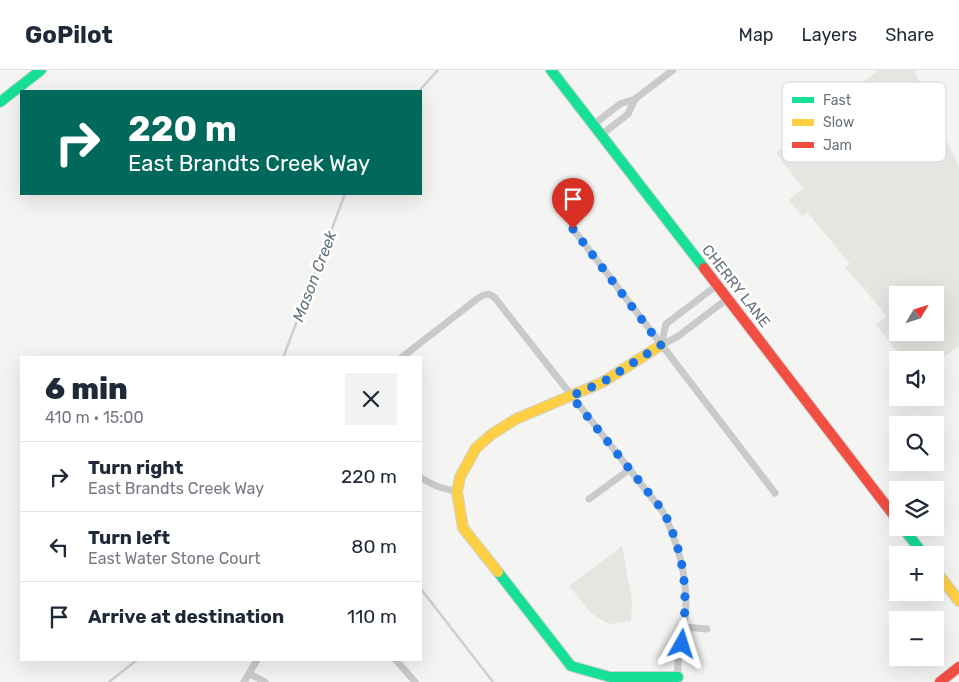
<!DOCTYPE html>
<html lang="en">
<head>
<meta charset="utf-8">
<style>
  body { margin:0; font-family:Rubik,sans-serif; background:#f2f2f3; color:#1f2937; height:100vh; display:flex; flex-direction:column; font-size:19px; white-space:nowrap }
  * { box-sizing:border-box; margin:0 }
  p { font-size:16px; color:#747a83 }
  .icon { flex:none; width:28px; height:28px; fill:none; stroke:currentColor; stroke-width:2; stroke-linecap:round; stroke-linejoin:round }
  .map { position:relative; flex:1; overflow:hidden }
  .panel { position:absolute; left:20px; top:286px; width:402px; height:305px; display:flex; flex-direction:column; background:#fff; border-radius:0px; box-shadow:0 5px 20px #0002 }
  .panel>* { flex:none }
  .top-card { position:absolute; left:20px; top:20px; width:402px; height:105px; border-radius:0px; box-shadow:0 5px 20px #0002; background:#00695c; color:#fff; overflow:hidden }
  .needle { width:32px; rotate:52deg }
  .fabs { position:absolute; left:889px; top:216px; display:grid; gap:10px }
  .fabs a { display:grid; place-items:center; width:55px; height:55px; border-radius:0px; background:#fff; box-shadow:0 5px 20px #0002; font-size:25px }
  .pin { position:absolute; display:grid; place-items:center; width:42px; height:42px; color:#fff; margin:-51px -21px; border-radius:50% 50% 50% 0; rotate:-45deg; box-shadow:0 0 5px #0007 }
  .pin .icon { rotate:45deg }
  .me { position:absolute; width:55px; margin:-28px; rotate:6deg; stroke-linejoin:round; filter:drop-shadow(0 0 4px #0008) }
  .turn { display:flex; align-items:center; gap:18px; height:105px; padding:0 25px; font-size:22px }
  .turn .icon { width:65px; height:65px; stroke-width:2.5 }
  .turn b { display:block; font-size:35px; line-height:42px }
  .round { display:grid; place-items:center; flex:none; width:52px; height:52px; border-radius:0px; background:#f2f2f3 }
  .overview { display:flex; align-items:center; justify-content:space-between; height:85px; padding:0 25px }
  h1 { font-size:30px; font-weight:800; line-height:38px }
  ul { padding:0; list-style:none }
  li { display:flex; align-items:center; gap:15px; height:70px; padding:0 25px; border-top:1px solid #e0e1e3 }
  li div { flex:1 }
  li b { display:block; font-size:19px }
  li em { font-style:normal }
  header { display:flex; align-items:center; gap:30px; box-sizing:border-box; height:70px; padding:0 25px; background:#fff; border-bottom:1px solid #e0e1e3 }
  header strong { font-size:24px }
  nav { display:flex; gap:28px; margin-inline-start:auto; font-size:18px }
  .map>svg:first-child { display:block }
  .green { fill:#e4e6e2; fill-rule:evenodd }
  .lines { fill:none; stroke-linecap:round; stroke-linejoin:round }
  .stream { stroke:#cad0d3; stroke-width:2.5 }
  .fast-casing { stroke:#d1d2d2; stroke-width:12 }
  .slow-casing { stroke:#d1d2d2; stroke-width:12 }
  .jam-casing { stroke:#d1d2d2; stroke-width:12 }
  .street { stroke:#c9caca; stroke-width:7 }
  .fast { stroke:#16e098; stroke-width:10 }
  .slow { stroke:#ffcf43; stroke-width:10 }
  .jam { stroke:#f24e42; stroke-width:10 }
  .route { stroke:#1a73e8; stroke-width:9; stroke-dasharray:0 16.2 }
  .labels { text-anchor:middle; stroke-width:5; stroke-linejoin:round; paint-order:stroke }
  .street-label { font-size:15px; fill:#68747f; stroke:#fff }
  .water-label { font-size:16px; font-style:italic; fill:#63757c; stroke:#fff }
  .key { fill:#fff; stroke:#d2d5d9; stroke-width:1 }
  .key-label { font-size:14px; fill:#68747f }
</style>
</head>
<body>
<header>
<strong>GoPilot</strong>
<nav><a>Map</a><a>Layers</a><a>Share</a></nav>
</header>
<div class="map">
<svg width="959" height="612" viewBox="0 0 959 612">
  <rect width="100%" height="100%" fill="#f4f4f3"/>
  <g class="green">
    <path d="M879,0H914L959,97V275L935,294V290H904L876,255L887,246L845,197L850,194L807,142L802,146L789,130L803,118L776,83ZM898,225H935V262H898Z"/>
    <polygon points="622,476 632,531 631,551 609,554 592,544 569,516"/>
  </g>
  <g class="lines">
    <g class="stream">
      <polyline points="419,21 438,0"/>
      <polyline points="283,288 345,124"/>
      <polyline points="421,519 493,612"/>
      <polyline points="109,612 137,590"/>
    </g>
    <g class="fast-casing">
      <g id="fast">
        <polyline points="551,0 704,198"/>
        <polyline points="0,32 41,0"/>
        <polyline points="903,458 924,485"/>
        <polyline points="498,502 571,596 610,607 678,607"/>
      </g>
    </g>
    <g class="slow-casing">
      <g id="slow">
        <polyline points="935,500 959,531"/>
        <polyline points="498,502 463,458 457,422 460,407 476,378 492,364 516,349 603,312 661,275"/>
      </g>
    </g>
    <g class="jam-casing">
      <g id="jam">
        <polyline points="704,198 898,451"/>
        <polyline points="940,612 959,597"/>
      </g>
    </g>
    <g class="street">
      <polyline points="593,55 620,34 635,29 673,0"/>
      <polyline points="601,65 628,44 635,29"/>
      <polyline points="573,159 775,423"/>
      <polyline points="716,216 666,254 661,275 677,267 727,229"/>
      <path d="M401,288L477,229C485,224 488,222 495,228L663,442C678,473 687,504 686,539C685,560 674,592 679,612"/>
      <polyline points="421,408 436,416 457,422"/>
      <polyline points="589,429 630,399"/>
      <polyline points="684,557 707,559"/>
      <polyline points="396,590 415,612"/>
      <polyline points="250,604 265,612"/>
      <polyline points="244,612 257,590"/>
    </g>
    <use href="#fast" class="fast"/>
    <use href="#slow" class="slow"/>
    <use href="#jam" class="jam"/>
  </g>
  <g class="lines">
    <path class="route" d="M573,159L661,275L603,312L571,326L664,442C686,489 688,522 682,574"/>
  </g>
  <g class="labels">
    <g class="street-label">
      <text transform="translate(736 216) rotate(52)" y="5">CHERRY LANE</text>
    </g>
    <g class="water-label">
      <text transform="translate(314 206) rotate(-69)" y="6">Mason Creek</text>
    </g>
  </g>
  <rect x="782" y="12" width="164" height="80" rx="8" class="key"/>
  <rect x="792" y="27" width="22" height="6" fill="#16e098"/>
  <rect x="792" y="49" width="22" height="7" fill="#ffcf43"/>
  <rect x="792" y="72" width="22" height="6" fill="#f24e42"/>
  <g class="key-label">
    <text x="823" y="35">Fast</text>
    <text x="823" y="57">Slow</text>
    <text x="823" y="80">Jam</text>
  </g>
</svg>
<div class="fabs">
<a><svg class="needle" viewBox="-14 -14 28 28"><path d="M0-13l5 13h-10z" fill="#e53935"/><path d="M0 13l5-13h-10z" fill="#747a83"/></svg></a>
<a><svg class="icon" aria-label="sound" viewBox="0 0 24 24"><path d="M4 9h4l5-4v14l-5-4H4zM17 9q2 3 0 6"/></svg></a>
<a><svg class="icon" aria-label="search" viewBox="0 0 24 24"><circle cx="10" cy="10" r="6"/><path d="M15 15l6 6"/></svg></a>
<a><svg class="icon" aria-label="layers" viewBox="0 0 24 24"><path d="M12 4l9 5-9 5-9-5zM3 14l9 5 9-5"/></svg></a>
<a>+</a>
<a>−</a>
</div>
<div class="pin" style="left:573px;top:159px;background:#d93025"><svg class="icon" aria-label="arrive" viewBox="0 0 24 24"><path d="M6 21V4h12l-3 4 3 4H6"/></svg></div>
<svg class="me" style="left:682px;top:574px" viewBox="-20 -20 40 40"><path d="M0-17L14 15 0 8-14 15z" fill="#1a73e8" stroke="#fff" stroke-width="4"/></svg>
<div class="top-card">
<div class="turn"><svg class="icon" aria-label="right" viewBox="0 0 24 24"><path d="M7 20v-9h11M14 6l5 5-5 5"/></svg><div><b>220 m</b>East Brandts Creek Way</div></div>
</div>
<section class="panel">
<div class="overview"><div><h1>6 min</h1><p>410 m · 15:00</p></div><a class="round"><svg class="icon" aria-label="close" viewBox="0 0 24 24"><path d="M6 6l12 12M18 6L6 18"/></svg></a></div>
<ul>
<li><svg class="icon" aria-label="right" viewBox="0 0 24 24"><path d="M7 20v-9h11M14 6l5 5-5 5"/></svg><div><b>Turn right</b><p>East Brandts Creek Way</p></div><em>220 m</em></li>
<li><svg class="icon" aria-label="left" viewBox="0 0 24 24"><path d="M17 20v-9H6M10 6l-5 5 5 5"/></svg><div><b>Turn left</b><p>East Water Stone Court</p></div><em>80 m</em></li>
<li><svg class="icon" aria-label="arrive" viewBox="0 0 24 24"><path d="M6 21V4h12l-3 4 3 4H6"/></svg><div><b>Arrive at destination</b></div><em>110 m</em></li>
</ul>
</section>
</div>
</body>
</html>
